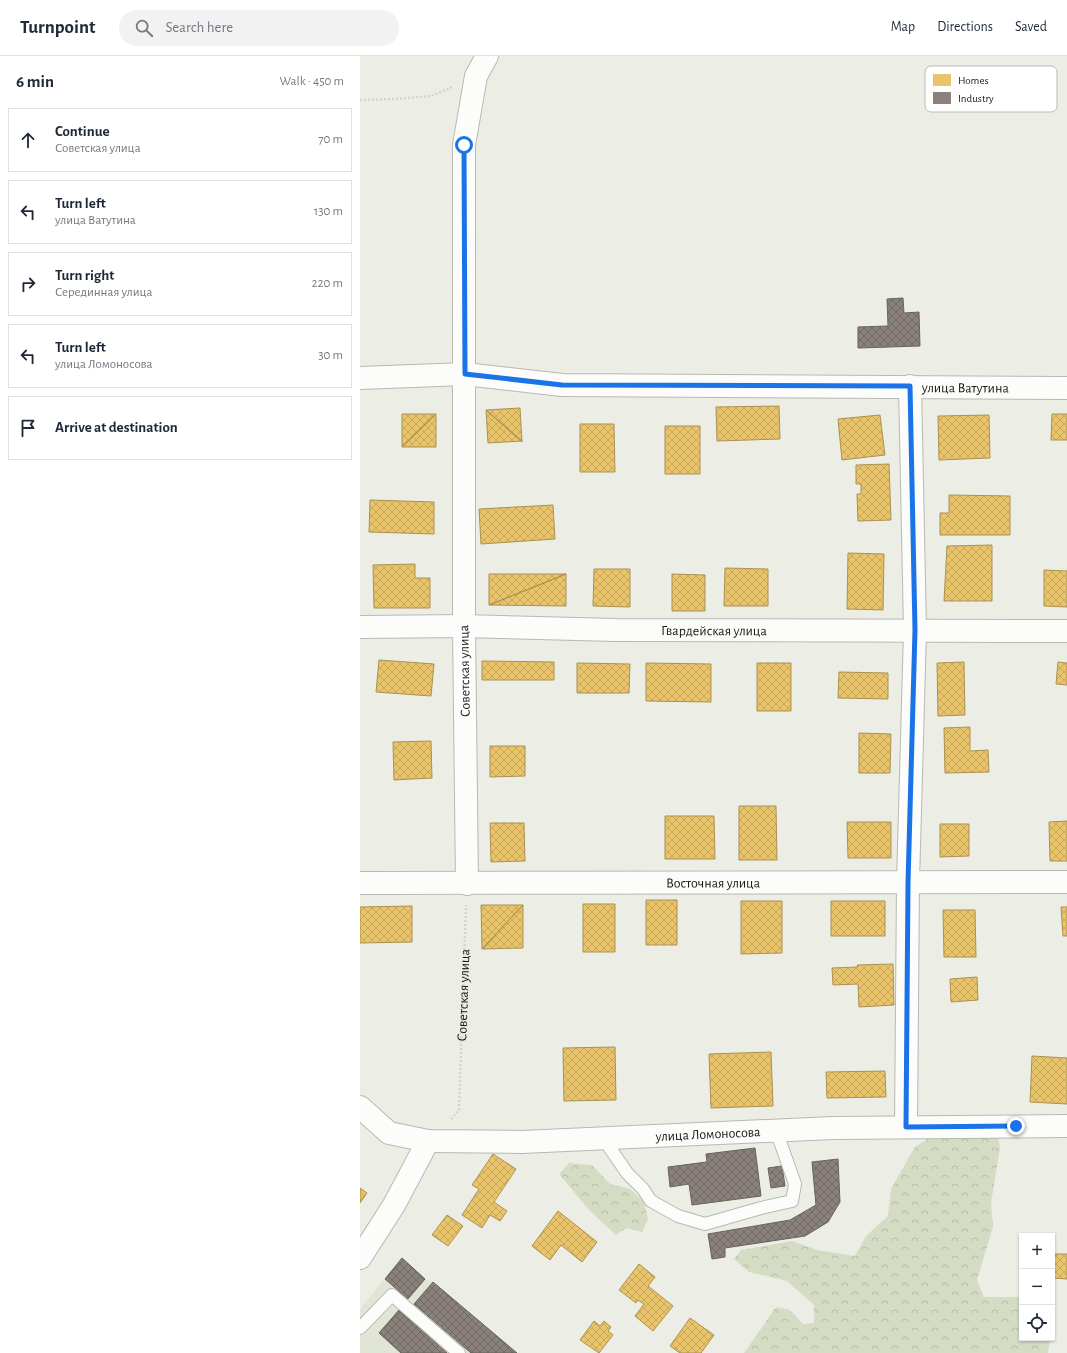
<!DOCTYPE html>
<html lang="en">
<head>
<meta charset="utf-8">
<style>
  body { margin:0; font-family:"Alegreya Sans",sans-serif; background:#f2f2f3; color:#1f2937 }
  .controls { position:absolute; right:12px; bottom:12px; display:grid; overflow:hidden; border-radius:0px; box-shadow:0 1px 3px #0004 }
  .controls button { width:36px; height:36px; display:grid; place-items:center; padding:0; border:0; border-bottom:1px solid #e0e1e3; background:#fff; color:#1f2937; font:20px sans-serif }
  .stop { position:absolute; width:12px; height:12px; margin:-9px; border:3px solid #1a73e8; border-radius:50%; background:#fff }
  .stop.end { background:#1a73e8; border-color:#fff; box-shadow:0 1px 4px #0008 }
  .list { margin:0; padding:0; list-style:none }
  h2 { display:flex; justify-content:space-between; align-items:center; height:52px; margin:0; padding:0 16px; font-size:17px }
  h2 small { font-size:13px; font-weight:400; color:#747a83 }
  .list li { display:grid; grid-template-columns:26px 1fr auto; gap:12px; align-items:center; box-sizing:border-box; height:64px; margin:0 8px 8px; padding:0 8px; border:1px solid #e0e1e3; border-radius:0px }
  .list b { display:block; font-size:15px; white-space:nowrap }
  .list p { margin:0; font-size:13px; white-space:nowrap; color:#747a83 }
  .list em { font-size:13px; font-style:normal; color:#747a83 }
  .icon { flex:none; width:22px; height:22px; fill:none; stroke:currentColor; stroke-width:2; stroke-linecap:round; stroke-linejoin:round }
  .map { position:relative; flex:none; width:707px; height:1297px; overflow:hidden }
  header { display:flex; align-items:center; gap:24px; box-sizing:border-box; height:56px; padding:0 20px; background:#fff; border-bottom:1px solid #e0e1e3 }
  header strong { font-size:19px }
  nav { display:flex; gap:22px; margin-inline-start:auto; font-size:14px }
  .search { width:280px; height:36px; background:#f2f2f3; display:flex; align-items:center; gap:10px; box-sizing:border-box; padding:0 14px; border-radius:22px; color:#747a83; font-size:15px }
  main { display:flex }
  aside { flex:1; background:#fff }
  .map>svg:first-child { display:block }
  .built { fill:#e0e5d5 }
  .forest { fill:url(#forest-crowns) }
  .homes { fill:url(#homes-cross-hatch); stroke:#aa9150 }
  .industry { fill:url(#industry-cross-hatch); stroke:#68625d }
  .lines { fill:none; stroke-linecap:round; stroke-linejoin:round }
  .lane-casing { stroke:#b7b9b2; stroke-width:14 }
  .street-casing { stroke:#b7b9b2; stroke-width:24 }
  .secondary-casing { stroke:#b7b9b2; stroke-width:24 }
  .path { stroke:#d3d4d2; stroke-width:2.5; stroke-dasharray:2 2; stroke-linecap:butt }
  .lane { stroke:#fcfcfb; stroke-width:12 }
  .street { stroke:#fcfcfb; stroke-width:22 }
  .secondary { stroke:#fcfcfb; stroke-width:22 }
  .route { stroke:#1a73e8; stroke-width:5 }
  .labels { text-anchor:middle; stroke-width:4; stroke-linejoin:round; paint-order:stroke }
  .street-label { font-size:14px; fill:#171914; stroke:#fff }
  .key { fill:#fff; stroke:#b9bab8; stroke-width:1 }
  .key-label { font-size:11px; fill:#171914 }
</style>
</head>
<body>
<header>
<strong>Turnpoint</strong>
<div class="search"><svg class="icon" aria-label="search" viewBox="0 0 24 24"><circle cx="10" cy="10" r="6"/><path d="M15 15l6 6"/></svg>Search here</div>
<nav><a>Map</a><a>Directions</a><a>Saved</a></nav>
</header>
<main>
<aside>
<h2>6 min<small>Walk · 450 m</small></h2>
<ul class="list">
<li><svg class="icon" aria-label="ahead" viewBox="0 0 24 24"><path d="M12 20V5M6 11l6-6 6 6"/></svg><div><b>Continue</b><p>Советская улица</p></div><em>70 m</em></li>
<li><svg class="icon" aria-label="left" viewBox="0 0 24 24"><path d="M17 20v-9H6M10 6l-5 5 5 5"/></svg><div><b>Turn left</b><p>улица Ватутина</p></div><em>130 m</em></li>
<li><svg class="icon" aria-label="right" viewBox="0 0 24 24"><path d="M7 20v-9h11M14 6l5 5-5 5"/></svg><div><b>Turn right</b><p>Серединная улица</p></div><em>220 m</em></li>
<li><svg class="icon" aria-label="left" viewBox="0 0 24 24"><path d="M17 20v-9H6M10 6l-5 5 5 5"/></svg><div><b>Turn left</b><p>улица Ломоносова</p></div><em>30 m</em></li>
<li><svg class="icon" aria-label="arrive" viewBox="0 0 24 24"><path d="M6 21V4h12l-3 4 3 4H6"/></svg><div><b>Arrive at destination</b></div></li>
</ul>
</aside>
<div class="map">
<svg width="707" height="1297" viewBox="0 0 707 1297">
  <defs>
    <pattern id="forest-crowns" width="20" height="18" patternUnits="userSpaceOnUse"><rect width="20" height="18" fill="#d4dcc4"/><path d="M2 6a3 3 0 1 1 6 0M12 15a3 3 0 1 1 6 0" fill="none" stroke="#b5bca8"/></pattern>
    <pattern id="homes-cross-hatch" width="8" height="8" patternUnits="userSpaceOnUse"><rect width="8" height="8" fill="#e9c46a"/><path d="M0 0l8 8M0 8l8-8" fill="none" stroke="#c7a85b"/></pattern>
    <pattern id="industry-cross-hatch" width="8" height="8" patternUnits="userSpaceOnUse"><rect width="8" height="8" fill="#8a817c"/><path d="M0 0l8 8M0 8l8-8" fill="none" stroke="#706964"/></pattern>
  </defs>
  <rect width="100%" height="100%" fill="#eceee6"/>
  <path class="built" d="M42,1202l23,21 8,3 84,71h-157v-44z"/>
  <path class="forest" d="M599,1075l39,6 2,11 -9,55 2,24 -16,53 7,17h38v41h28l-2,15h-304l32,-46 14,3 13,14 11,-1v-18l-27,-24 -38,-9 -15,-13 7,-9 51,-9 25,9 38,6 11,-20 22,-20 3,-27 24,-42 12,-8z
    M209,1107l23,2 18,19 20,5 14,13 4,17 -6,13 -16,-4 -10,7 -26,-24 -31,-37z"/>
  <path class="homes" d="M419,350l1,33 -63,2 -1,-34z
    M160,352l2,34 -36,-32z
    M126,354l36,31 -34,2z
    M42,358h34l-34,33z
    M76,358v33h-34z
    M692,358h15v26h-16z
    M520,359l5,40 -43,5 -4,-41z
    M629,359l1,43 -51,2 -1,-44z
    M220,368h34l1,48h-35z
    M305,370h35v48h-35z
    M529,408l2,56 -33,1 -1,-27h4v-10h-5v-19z
    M589,439l61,1v39h-70v-22h9z
    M10,444l64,2v32l-65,-2z
    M193,449l2,34 -74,5 -2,-35z
    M632,489v56h-48l3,-55z
    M488,497l36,1 -1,56 -36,-1z
    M55,508v14h15v30h-56l-1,-43z
    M365,512l43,1v37h-44z
    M234,513h36v38l-37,-1z
    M684,514l23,1v36l-23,-1z
    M129,518h77l-77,31z
    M206,518v32l-77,-1z
    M312,518l33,1v36h-33z
    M19,604l55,4 -3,32 -55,-4z
    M122,605l72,1v18h-72z
    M604,606l1,53 -27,1 -1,-53z
    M698,606l9,1v22l-11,-1z
    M217,607l53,1 -1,29h-52z
    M286,607l65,1v38l-65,-1z
    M397,607h34v48h-34z
    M479,616l49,1v26l-50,-1z
    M610,671v24l18,-1 1,22 -44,1 -1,-45z
    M499,677l32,1 -1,39h-31z
    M71,685l1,37 -38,2 -1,-38z
    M130,690h35v30l-35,1z
    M379,750h37l1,54h-38z
    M305,760h49l1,43h-50z
    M707,765v40h-17l-1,-39z
    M487,766h44v36h-43z
    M130,767h34l1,38 -34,1z
    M580,768h29v32l-29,1z
    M286,844h31v45h-31z
    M381,845h41v52l-41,1z
    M471,845h54v35h-54z
    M223,848h32v48h-32z
    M121,849h42l-41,44z
    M163,849v43l-41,1z
    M52,850v36l-52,1v-36z
    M701,851h6v29h-4z
    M583,854h32l1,47h-32z
    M533,908l1,41 -35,2 -1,-23 -25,1 -1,-17 26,-1 -1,-2z
    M617,921l1,23 -27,2 -1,-23z
    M255,991l1,53 -52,1 -1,-53z
    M411,996l2,54 -62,2 -2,-54z
    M672,1000l35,2v46l-37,-2z
    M525,1015l1,26 -59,1 -1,-26z
    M133,1098l23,15 -22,33 13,9 -7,10 -10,-6 -8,13 -20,-13 17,-26 -7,-4z
    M0,1132l7,5 -7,10z
    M198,1155l39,31 -15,20 -21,-17 -11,15 -18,-14z
    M87,1159l16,11 -15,20 -16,-11z
    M692,1198h15v25l-15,-1z
    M279,1208l16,13 -7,9 25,20 -20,25 -18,-15 9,-12 -6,-4 -2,3 -17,-13z
    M330,1262l24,17 -13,18h-21l-10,-7z
    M234,1265l6,5 4,-5 7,6 -3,4 5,4 -14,18 -19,-13z"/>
  <path class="industry" d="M543,242l1,15 15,-1 1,34 -62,2v-21l30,-1 -1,-27z
    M395,1092l6,48 -69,9 -3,-21 -19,3 -2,-20 39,-5 -1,-8z
    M478,1103l2,43 -12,20 -23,14 -80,12v9l-13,2 -4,-25 82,-14 26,-15 -4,-43z
    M422,1110l3,20 -14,2 -3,-20z
    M42,1202l23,21 -17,20 -23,-20z
    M73,1226l84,71h-46l-57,-49z
    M39,1254l48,43h-46l-22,-20z"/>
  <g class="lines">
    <g class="lane-casing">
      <path id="lane" d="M243,1082l24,35 16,16 8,12 27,15 27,8 56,-16 31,-7 3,-17 -19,-54
        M0,1272l32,-33 67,58"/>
    </g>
    <g class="street-casing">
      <g id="street">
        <path id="s2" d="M0,322l105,-4 97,11 505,3"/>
        <path id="s3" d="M0,827l707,-1"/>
        <path d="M107,828l-3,-258v-481l12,-69 11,-20"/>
        <path id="s4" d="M0,1051l29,26 39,8 94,1 311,-14 234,-2"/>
        <path d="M546,1071l2,-244 7,-253 -5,-244"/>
        <path d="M0,1202l34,-53 34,-64"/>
      </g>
    </g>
    <g class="secondary-casing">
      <g id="secondary">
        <path id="s5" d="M0,571l104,-1 152,4 451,1"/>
      </g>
    </g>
    <g class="path">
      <path d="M0,44l35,-1 36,-3 21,-9"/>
      <path id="s1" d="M91,1063l8,-9 7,-205"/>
    </g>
    <use href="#lane" class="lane"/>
    <use href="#street" class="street"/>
    <use href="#secondary" class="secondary"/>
  </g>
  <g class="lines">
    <path class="route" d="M104,89l1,229 97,11 348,1 5,244 -7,253 -2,244 110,-1"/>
  </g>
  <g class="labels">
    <g class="street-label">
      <text dy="5" stroke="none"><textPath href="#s2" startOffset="606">улица Ватутина</textPath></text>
      <text dy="5" stroke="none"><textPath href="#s5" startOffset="354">Гвардейская улица</textPath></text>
      <text transform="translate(104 615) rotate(-91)" y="5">Советская улица</text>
      <text dy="5" stroke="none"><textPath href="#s3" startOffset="353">Восточная улица</textPath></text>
      <text dy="5" stroke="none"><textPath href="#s1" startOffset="127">Советская улица</textPath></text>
      <text dy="5" stroke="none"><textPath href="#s4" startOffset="359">улица Ломоносова</textPath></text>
    </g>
  </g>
  <rect x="565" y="10" width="132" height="46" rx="6" class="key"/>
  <rect x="573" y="18" width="18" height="12" fill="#e9c46a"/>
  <rect x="573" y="36" width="18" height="12" fill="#8a817c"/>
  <g class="key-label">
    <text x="598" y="28">Homes</text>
    <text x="598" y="46">Industry</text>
  </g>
</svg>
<div class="controls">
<button>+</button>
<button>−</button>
<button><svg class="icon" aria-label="locate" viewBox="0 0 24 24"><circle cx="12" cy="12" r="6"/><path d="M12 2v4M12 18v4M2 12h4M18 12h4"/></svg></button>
</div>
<div class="stop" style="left:104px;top:89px"></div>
<div class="stop end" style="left:656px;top:1070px"></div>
</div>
</main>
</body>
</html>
